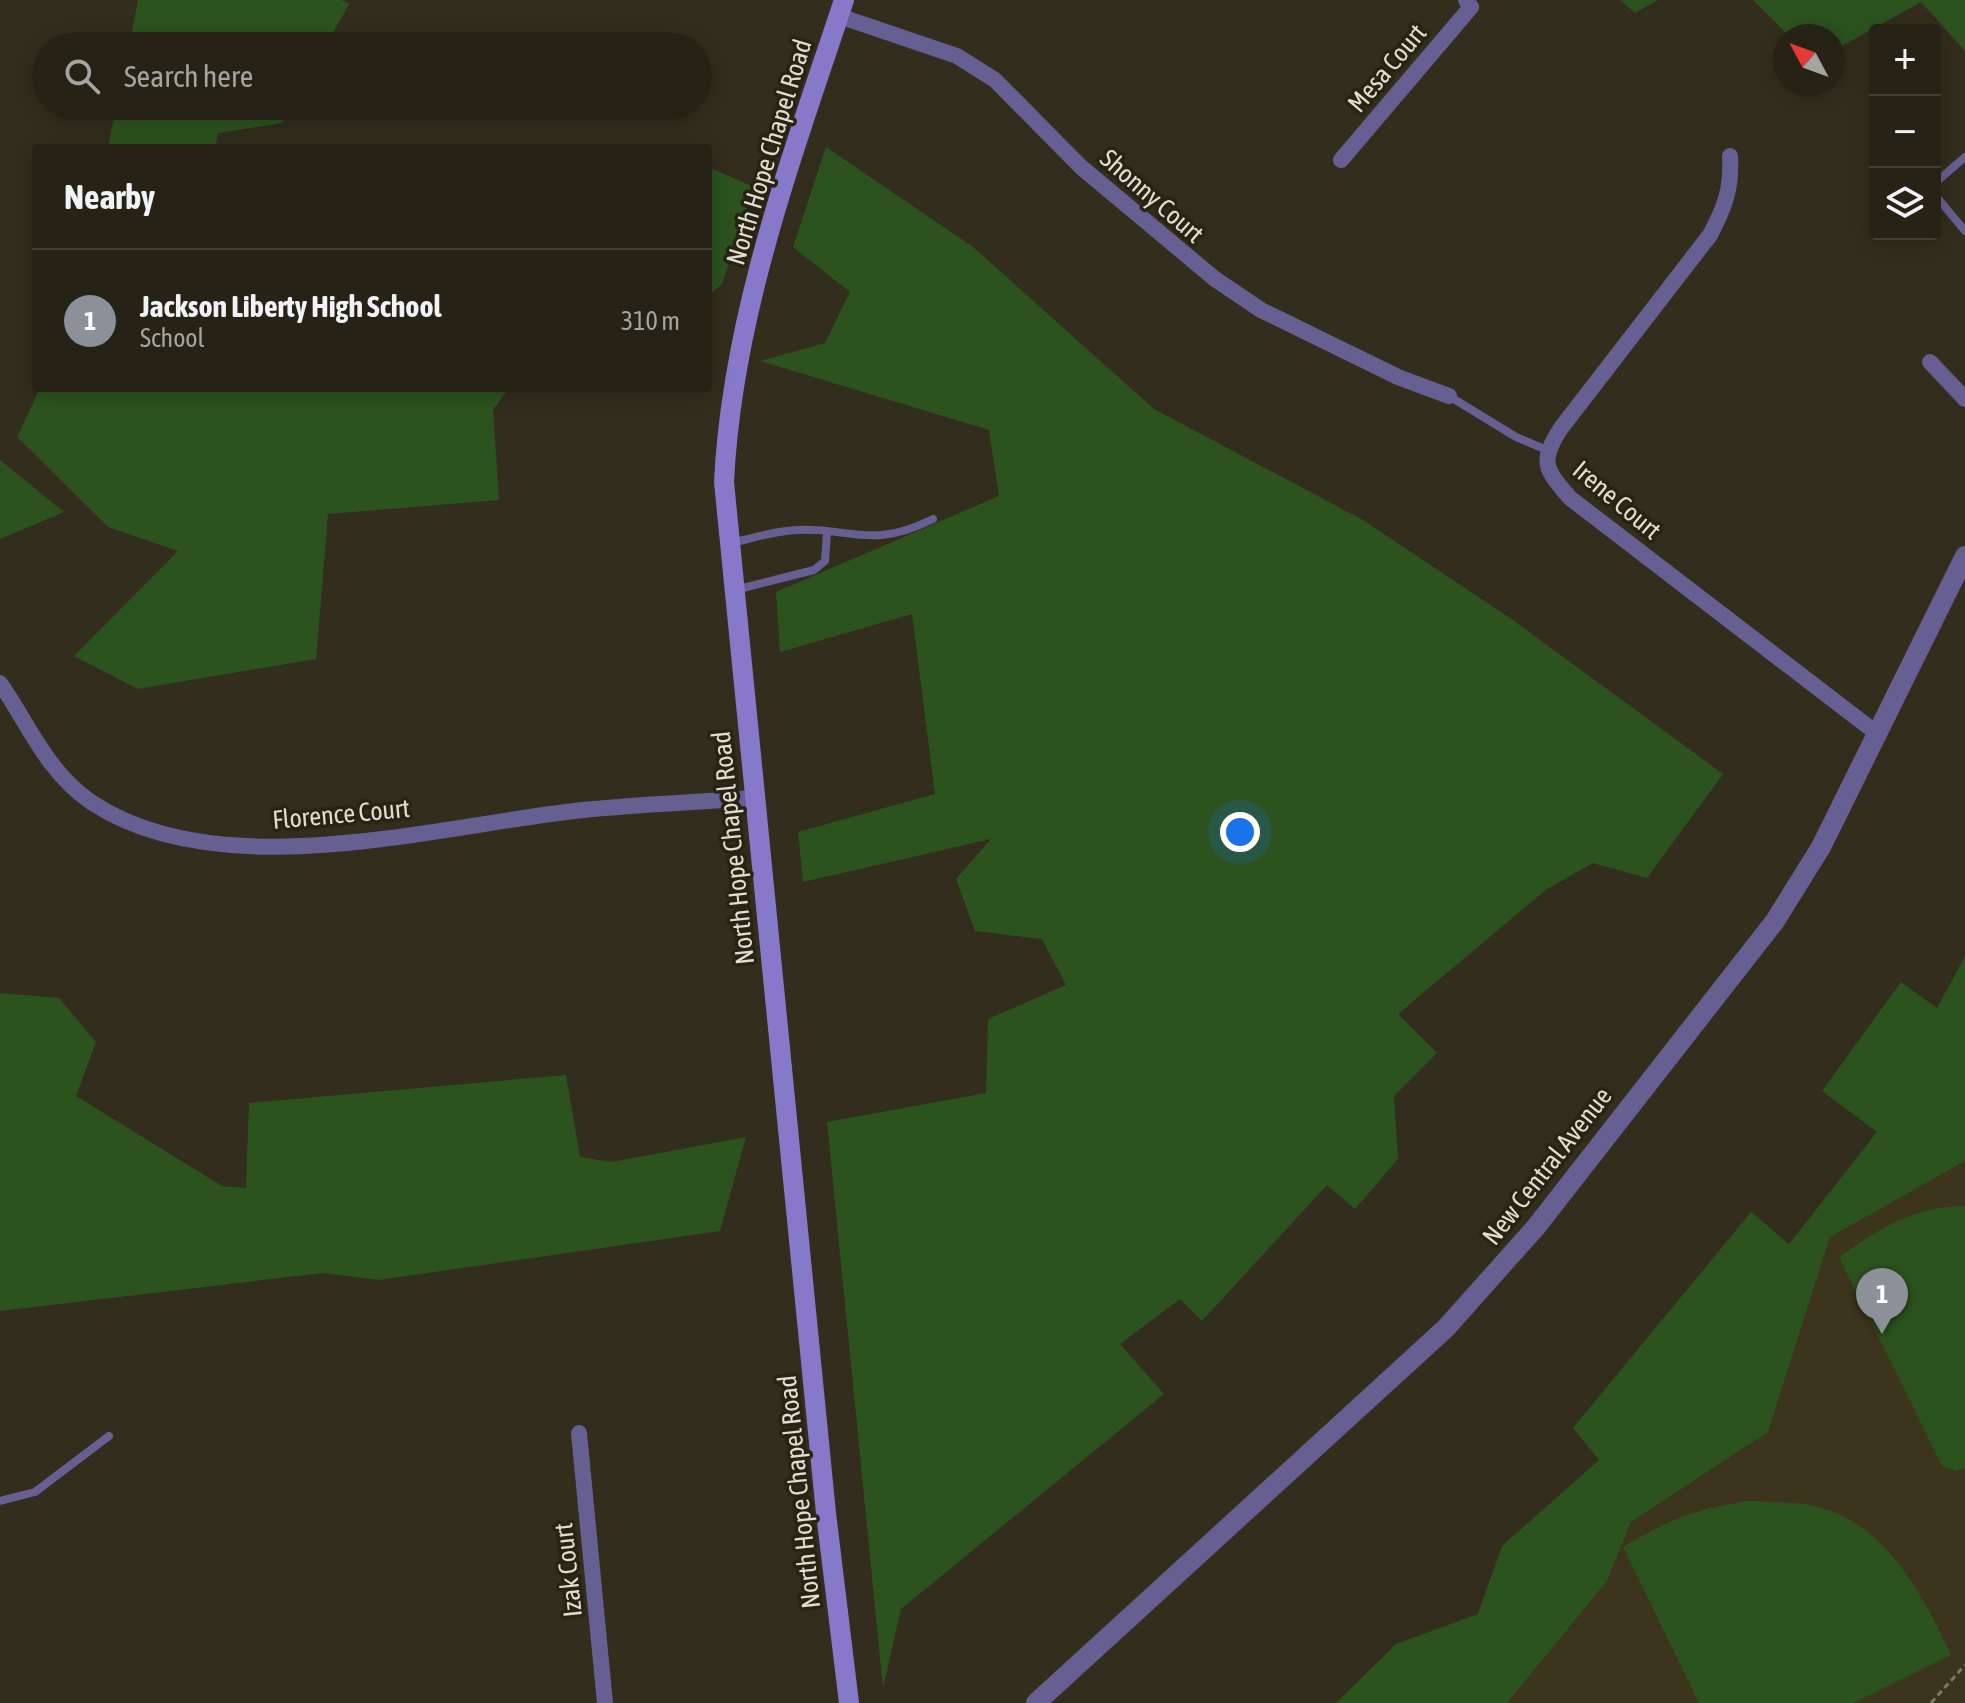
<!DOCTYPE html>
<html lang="en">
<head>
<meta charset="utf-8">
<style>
  body { margin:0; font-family:"Asap Condensed",sans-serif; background:#322f23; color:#f1f3f6 }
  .controls { position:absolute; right:24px; top:24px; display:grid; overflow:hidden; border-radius:8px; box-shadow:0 4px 20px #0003 }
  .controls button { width:72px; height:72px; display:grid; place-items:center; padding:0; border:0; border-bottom:2px solid #423f35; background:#262216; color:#f1f3f6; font:40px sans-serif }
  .compass { position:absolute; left:1773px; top:24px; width:72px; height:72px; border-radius:50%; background:#262216; box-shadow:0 4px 20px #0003; rotate:311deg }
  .you { position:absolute; left:1240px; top:832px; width:28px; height:28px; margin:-20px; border:6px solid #fff; border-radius:50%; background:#1a73e8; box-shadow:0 0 0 12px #1a73e833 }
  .badge { display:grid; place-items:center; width:52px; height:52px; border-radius:50%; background:#8c9099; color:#fff; font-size:26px; font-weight:700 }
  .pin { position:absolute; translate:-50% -66px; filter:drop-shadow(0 2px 4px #0008) }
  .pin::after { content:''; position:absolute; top:42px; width:28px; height:24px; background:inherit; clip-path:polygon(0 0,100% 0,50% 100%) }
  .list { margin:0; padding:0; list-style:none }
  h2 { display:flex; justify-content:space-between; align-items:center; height:104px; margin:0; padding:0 32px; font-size:34px }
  h2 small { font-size:26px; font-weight:400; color:#a4a4a1 }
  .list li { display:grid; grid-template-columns:52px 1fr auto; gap:24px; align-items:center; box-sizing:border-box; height:144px; padding:0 32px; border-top:2px solid #423f35 }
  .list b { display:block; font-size:30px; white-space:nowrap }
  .list p { margin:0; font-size:26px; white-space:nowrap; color:#a4a4a1 }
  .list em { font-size:26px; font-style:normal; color:#a4a4a1 }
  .icon { flex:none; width:44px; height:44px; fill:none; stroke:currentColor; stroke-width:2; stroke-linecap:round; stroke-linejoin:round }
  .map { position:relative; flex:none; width:1965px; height:1703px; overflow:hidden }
  .search { position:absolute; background:#262216; box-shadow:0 4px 20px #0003; left:32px; top:32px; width:680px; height:88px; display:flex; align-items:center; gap:20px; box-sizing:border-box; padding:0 28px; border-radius:44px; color:#a4a4a1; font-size:30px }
  .panel { position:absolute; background:#262216; box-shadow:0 4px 20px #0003; left:32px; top:144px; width:680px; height:248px; border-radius:8px }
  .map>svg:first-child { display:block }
  .built { fill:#3c341d }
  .green { fill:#2c531e }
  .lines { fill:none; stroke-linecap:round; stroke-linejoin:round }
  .path { stroke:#7e786b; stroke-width:3; stroke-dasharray:6 4; stroke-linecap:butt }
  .service { stroke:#675e91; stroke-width:8 }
  .minor { stroke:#675e91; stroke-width:16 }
  .tertiary { stroke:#675e91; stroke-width:20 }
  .secondary { stroke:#8878c9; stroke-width:20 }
  .labels { text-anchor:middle; stroke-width:7; stroke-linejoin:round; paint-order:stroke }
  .street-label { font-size:26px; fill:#e1ddd3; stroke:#292313 }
</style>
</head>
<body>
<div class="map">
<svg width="1965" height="1703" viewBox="0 0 1965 1703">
  <rect width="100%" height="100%" fill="#332d1d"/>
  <path class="built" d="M1965,1161v542h-458l100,-122 24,-59 137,-90 62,-196z"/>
  <path class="green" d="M138,0h204l7,4 -23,42h-197z
    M1620,0h38l-23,13z
    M1753,0h212v51l-44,-49 -88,49v-15h-44z
    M116,106h176l-10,17 -64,10 -3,15h-107z
    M826,147l147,100 181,162 209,111 147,98 213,156 -76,104 -54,-15 -46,26 -149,125 39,39 -43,43 4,63 -43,50 -28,-24 -125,136 -22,-22 -60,45 44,50 -263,215 -18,79 -56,-566 159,-29 2,-74 78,-34 -24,-46 -67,-8 -19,-52 35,-40 -188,43 -5,-50 137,-38 -23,-180 -132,38 -4,-60 223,-96 -10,-66 -229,-69 65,-18 25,-51 -57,-45z
    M708,167l46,20 -32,97 -14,12z
    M40,388h469l-16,22 6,90 -171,14 -12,145 -178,30 -64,-33 104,-105 -70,-24 -91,-90z
    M0,460l64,52 -64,27z
    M1965,956v205l-135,76 -62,195 -137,90 -24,59 -100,122h-171l60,-59 82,-30 24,-68 97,-86 -26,-32 178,-216 38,32 88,-112 -55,-41 79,-109 36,26z
    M0,993l59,5 37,44 -20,54 146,90 24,2 3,-85 317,-28 14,82 32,5 134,-25 -26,94 -341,49 -56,-7 -323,38z
    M1965,1206v262l-8,3 -15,-5 -103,-209c42,-29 73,-50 126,-51z
    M1749,1501c19,1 38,1 56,3 78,13 116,87 146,151l-98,48h-154l-76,-156c47,-28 71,-38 126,-46z"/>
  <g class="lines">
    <path class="path" d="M1931,1703l34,-38"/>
    <path class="service" d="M1935,183l30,-26
      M1935,195l30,36
      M1449,396l67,41 31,13
      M731,543c18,-4 37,-10 55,-12 62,-7 81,21 147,-12
      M735,590l79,-20 11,-9 2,-28
      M0,1501l35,-9 74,-56"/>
    <path class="minor" d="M839,16l118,40 38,24 86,87 134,112 46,31 137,67 51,19
      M1730,156c2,32 -5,51 -20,79l-149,193c-22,34 -16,41 9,70l309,237
      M1341,160l130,-153 -5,-7
      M1930,362l35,37
      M0,683c29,42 47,89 91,119 125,84 335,27 475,10 61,-8 125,-9 187,-14
      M579,1433l26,270"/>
    <path class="tertiary" d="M1036,1703l410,-375 90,-101 239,-306 46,-74 144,-291"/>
    <path class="secondary" d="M844,0c-52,157 -112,316 -120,482l102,1031 23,190"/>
  </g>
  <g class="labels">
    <g class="street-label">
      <text transform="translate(1387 68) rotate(-50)" y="9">Mesa Court</text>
      <text transform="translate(769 152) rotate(-73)" y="9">North Hope Chapel Road</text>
      <text transform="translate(1152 196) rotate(41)" y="9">Shonny Court</text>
      <text transform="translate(1617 500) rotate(40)" y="9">Irene Court</text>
      <text transform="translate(341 814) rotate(-5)" y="9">Florence Court</text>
      <text transform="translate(733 848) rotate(-96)" y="9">North Hope Chapel Road</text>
      <text transform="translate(1547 1166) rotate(-52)" y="9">New Central Avenue</text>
      <text transform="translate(799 1492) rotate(-96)" y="9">North Hope Chapel Road</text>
      <text transform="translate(568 1570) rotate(-96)" y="9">Izak Court</text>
    </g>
  </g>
</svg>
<div class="controls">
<button>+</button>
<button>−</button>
<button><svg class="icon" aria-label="layers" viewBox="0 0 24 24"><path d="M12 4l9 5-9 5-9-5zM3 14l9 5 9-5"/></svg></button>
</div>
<svg class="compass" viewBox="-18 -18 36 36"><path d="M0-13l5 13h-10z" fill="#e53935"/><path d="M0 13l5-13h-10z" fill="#a4a4a1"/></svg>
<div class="you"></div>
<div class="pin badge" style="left:1882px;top:1334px">1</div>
<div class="search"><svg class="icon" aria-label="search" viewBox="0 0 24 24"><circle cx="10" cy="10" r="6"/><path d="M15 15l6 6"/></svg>Search here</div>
<section class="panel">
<h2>Nearby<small></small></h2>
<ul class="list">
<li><span class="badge">1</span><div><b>Jackson Liberty High School</b><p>School</p></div><em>310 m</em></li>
</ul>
</section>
</div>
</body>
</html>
